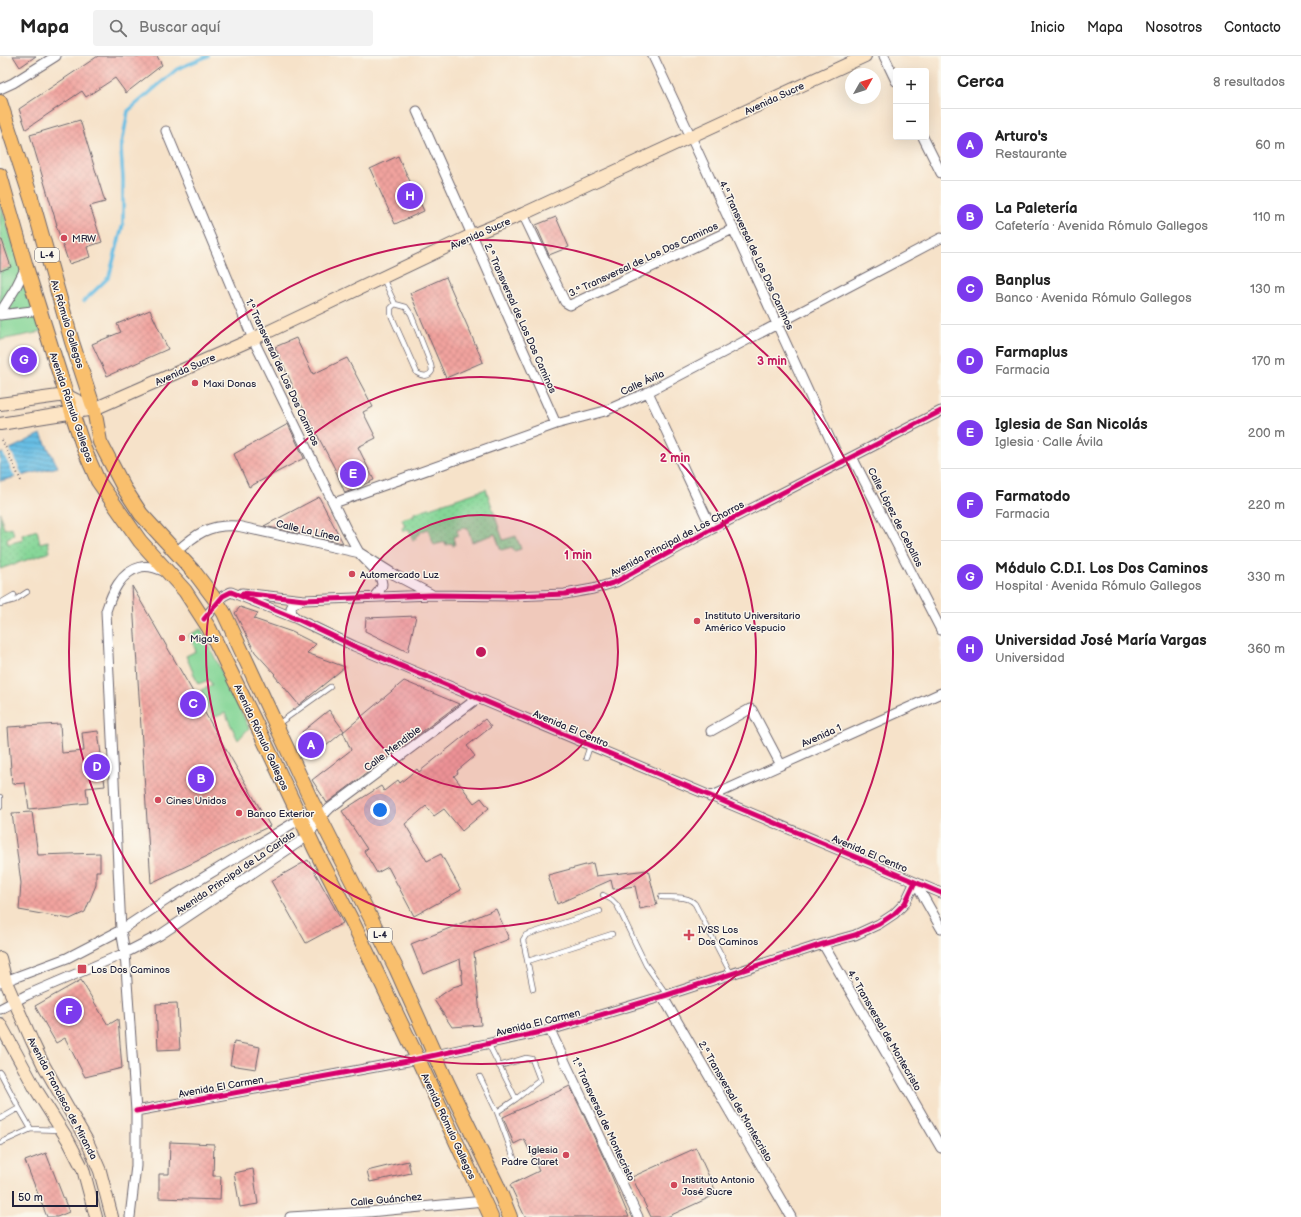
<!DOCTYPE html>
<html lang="es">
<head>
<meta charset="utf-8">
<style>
  body { margin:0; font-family:"Balsamiq Sans",sans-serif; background:#f2f2f2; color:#222 }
  .controls { position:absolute; right:12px; top:12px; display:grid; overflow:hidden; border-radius:4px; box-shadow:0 4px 16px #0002 }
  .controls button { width:36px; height:36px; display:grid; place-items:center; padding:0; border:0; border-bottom:1px solid #e0e0e0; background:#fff; color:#222; font:20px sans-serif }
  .compass { position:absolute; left:845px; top:12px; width:36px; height:36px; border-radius:50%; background:#fff; box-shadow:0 4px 16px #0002; rotate:51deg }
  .scale { position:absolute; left:12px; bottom:10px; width:86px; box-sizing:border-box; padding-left:4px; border:2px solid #22223b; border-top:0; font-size:11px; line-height:14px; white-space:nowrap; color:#22223b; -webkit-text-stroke:3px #fbf7ec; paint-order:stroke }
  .you { position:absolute; left:380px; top:754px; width:14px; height:14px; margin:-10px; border:3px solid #fff; border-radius:50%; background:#1a73e8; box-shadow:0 0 0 6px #1a73e833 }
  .badge { display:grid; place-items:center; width:26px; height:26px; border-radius:50%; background:#7c3aed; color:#fff; font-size:13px; font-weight:700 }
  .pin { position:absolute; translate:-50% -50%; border:2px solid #fff; box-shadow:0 1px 4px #0006 }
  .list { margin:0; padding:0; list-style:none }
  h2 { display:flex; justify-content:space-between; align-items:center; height:52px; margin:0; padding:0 16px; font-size:17px }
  h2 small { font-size:13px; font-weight:400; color:#767676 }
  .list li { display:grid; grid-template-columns:26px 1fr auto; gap:12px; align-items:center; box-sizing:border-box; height:72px; padding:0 16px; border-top:1px solid #e0e0e0 }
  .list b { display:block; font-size:15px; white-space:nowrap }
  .list p { margin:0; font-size:13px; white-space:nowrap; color:#767676 }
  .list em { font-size:13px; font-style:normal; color:#767676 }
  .icon { flex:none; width:22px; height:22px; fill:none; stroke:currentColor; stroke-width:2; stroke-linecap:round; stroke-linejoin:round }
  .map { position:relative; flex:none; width:941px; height:1161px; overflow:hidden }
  header { display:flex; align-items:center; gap:24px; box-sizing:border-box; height:56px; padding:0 20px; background:#fff; border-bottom:1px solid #e0e0e0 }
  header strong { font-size:19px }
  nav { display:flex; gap:22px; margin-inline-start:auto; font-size:14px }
  .search { width:280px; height:36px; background:#f2f2f2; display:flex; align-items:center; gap:10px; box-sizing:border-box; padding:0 14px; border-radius:4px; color:#767676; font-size:15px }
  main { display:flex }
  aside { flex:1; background:#fff }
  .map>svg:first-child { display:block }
  .park { fill:url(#park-dots); stroke:#547c69 }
  .pitch { fill:#85d697; stroke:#547c69 }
  .water { fill:url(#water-rules); stroke:#447090 }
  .pier { fill:#f6e2c9 }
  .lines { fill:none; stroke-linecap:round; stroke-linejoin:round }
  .stream { stroke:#67bee4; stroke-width:3.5 }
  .building { fill:url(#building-cross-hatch) }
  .service-casing { stroke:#6c656d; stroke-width:6 }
  .minor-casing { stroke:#6c656d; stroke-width:11 }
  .secondary-casing { stroke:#6c656d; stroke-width:14 }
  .primary-casing { stroke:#6c656d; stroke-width:16 }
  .path { stroke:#6c656d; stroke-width:2; stroke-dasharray:1 3; stroke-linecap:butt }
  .service { stroke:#fff; stroke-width:4.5 }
  .minor { stroke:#fff; stroke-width:9 }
  .secondary { stroke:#fde5c5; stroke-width:12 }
  .primary { stroke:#f9bf6d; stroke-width:14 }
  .cycleway-casing { stroke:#fbf7ec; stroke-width:8 }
  .cycleway { stroke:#d6006c; stroke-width:5 }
  .ring { fill:none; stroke:#c2185b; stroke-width:2 }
  .poi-dot { fill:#d1495b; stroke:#fbf7ec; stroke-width:1.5 }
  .labels { text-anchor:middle; stroke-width:3; stroke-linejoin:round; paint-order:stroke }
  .shield { fill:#fbf7ec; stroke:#636270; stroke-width:1 }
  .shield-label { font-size:9px; font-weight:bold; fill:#22223b }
  .street-label { font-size:10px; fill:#22223b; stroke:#fbf7ec }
  .poi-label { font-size:10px; fill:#22223b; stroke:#fbf7ec; text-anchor:start }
  .centre { fill:#c2185b; stroke:#fbf7ec; stroke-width:2 }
  .ring-label { font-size:12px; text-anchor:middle; font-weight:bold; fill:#c2185b; stroke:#fbf7ec; stroke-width:3; stroke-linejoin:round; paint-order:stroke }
</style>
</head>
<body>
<header>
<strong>Mapa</strong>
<div class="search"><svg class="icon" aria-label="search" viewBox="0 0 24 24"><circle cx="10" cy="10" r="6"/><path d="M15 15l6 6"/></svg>Buscar aquí</div>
<nav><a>Inicio</a><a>Mapa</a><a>Nosotros</a><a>Contacto</a></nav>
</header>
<main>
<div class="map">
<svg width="941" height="1161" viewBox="0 0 941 1161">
  <defs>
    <pattern id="park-dots" width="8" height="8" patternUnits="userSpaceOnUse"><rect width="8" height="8" fill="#85d697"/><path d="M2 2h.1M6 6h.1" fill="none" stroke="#73b783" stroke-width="1.8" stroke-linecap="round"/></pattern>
    <pattern id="water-rules" width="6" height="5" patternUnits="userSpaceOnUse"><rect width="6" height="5" fill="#67bee4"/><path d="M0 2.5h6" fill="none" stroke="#549aba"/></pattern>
    <pattern id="building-cross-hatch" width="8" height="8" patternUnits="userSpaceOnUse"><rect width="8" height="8" fill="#f1a39e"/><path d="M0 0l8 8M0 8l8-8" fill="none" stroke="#ce8c89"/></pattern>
  </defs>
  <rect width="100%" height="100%" fill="#fbf7ec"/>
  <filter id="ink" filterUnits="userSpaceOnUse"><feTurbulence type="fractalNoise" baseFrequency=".025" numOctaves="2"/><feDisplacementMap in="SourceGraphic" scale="8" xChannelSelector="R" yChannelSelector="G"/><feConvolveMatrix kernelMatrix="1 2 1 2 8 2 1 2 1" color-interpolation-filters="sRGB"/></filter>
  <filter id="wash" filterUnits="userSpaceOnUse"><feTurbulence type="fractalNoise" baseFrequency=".012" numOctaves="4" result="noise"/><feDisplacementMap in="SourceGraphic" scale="16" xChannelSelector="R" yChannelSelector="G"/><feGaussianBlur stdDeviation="0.9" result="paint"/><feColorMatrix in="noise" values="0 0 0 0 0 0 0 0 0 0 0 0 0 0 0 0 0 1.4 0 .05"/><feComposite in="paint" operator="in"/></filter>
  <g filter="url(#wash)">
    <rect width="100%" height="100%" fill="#f6e2c9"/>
    <path class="park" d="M486,433l17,51 13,-4 5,13 -7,2 -2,-4 -11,3 -6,-16 -23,8 -5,-15 -10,3 1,5 -5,2 2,8 -2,1 -1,-3 -6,2 -1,-3 -11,3 -6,-16 -8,3v2l-5,2 1,3 -3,1 -4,-11 -6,2 -1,-3 3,-2 -3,-7 12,-4v-2z
      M0,456l4,17 8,-2 2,8 -7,3 1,6 15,-4 -1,-5 15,-5 3,13 8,-2 2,11 -50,17z"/>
    <path class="pitch" d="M0,146l41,130 -41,8z
      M201,573l48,99 -11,12 -13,-27 -12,5 -12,-28 11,-5 -3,-5 -11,4 -12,-28 10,-5 -7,-16z"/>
    <path class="water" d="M41,378l17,33 -58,14v-27z"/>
    <path class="pier" d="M9,391l14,30 -7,2 -14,-28z"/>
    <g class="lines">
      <path class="stream" d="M84,245l25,-24 14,-53v-45l-2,-30 7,-38 49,-42 31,-13"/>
    </g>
    <g id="blocks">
      <path class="building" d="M13,0h23l-16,11z
        M98,0h59l5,9 -36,28 -11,-15 -29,19 -4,-6 -56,38 -7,-20z
        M80,64l25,82 -15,4 12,36 -15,5 3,10 -21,7 -13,-39h1l-27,-90z
        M398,100l26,55 -29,13 -25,-55z
        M556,161l13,30 -20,8 -13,-30z
        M0,184h2l9,27 -11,4z
        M446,221l37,85 -37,16 -36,-85z
        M150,254l18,39 -61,27 -15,-32 29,-12 -4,-8z
        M296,282l17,36 34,-16 26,49 -10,5 13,26 -18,9 16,33 -29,13 -11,-26 -43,-82 1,-1 -17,-37z
        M288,368l16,34 -55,29 -15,-33z
        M319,441l24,46 -79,-17z
        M132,530l138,240 -119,57 -17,-265z
        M240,551l18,6 -4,6 38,13 24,12 -9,9 38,14 -46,38 -25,-30 1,-1 -20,-22 -20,-39z
        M416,560l-8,36 -43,-21 1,-13z
        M404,625l55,23 -132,99 -15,-23 39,-30 -8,-18z
        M329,654l15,21 -30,25 -12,-24z
        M485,663l6,8 -24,19 8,10 -18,15 1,2 -4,3 20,27 7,-5 8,10 -27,23 -18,-22 -10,7 -8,-10 -21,18 22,37 14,-7 20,36 -47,26 -26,-49 -11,6 -13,-22 3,-2 -25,-38 39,-25 3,5 14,-11 2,3 17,-14 2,3z
        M60,668l2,29 22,-2 -2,-18 16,-2 7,55 -19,2 2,15 -59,6 -4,-26 -13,1 -4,-57z
        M32,756l6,43 62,-2v18h-4v14l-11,27 -15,7 -51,-9 2,-27 -9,-70z
        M308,804l35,63 -37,20 -35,-62z
        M593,807l3,13 52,-6 9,35 -17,4 -5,-23 -22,3 -2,-9 -54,24 -9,-29z
        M496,853l13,30 -35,14 7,72 -29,2 -18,-27 19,-13 10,-3 -3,-25 -37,15 -12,-30z
        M81,924l27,45 10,-6 4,49 -37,9 -20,-39 -9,5 -21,-37z
        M177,947l3,46 -22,1 -2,-46z
        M234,986l26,5 -4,22 -26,-4z
        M570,1030l37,79 22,52h-104l-15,-32 29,-14 -15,-32 -10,5 -11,-27z
        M170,1086l44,2 -1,32h8l-1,24 -61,-2v-24h10z
        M696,1092l21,46 -50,23h-16l-19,-40z
        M46,1097l23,59 -12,5h-10l-22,-56z
        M408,1105l3,12 -41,9 -3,-11z
        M253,1113l5,35 -18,3 -6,-34z"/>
    </g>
  </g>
  <g filter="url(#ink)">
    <use href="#blocks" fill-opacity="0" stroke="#6c656d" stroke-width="1"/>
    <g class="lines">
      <g class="service-casing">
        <path id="service" d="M383,222l12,26 -4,4v7l26,58c6,4 12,4 15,-2l-1,-6 -20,-51 -5,-7 -11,-3
          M2,546l12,-7
          M0,548l15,-4 12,-8
          M278,668l52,-37
          M586,702l4,-12
          M0,741v10
          M603,839l9,5 5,5 29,60 21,30
          M661,841c11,1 27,-2 34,7l36,70
          M528,905l84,-27
          M533,933l-10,-49 3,-5 74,-24
          M499,1010l27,-8 6,1 8,21 -24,19
          M0,1016l19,36 -19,11
          M480,1021l17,35 19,-13 -28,-56
          M19,1052l12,21
          M497,1056l18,49
          M0,1087l31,-14 28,1"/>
      </g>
      <g class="minor-casing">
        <path id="minor" d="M653,0l38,81 150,326
          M884,0l12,25
          M0,33l13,-6 43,-27
          M417,55l139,313
          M166,75l87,208 93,190c5,8 9,17 14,25 7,9 21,18 22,30 0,5 -5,9 -8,13
          M923,81l18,36
          M523,158l42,88 5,3 163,-76
          M0,257l15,-24 11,-22
          M0,259l40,-5
          M648,336l64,137
          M852,401l89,173
          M334,447l222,-79 49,-13 43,-19 293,-154
          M176,496c20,-18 33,-28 61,-26l123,27 35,22 36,19
          M242,537l62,7 128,-5 80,1 53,-2 28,-5 23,-7 96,-53 229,-118
          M204,563l19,-23 8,-4 66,27 57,27 587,247
          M297,563l-5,-5 -1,-6 3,-5 9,-3
          M711,675l39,-22 2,1 29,55
          M710,741l231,-104
          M915,826l26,46
          M823,888l118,204
          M0,927l67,-25 54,-28 47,-31 132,-80 20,-1
          M663,941l128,220
          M0,953l27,-14 98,-42 35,-18 148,-99 12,-18 10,-10 148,-110
          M550,974l88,187
          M136,1055l272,-50 142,-31 117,-35 156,-51 32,-9 24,-11 15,-10 11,-11 10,-21
          M130,1161l6,-51v-55l-11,-158 -4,-23 -15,-319c6,-18 14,-39 35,-44 7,-2 18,2 25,5
          M290,1161l79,-5 115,-11"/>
      </g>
      <g class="secondary-casing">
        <path id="secondary" d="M0,348l66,-9 28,14
          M0,368l94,-15 159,-70 219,-104 51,-21 342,-158
          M0,902l6,24 26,59 11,23 44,77 13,30 12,46
          M0,968l35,64 33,52 15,29 13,48"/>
      </g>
      <g class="primary-casing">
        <path id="primary" d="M0,46l33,102 39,138 22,67 6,33 24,46 17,26 54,59 22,29 7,11 86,185 86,170 50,112 51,105 13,32
          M0,119l26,92 46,146 12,36 14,32 42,60 45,50 24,37 51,104 55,117 38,74 65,136 73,158"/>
      </g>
      <path class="path" d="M2,384l20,43"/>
      <use href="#service" class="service"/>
      <use href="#minor" class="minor"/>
      <use href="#secondary" class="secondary"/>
      <use href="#primary" class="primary"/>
      <g class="cycleway-casing">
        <path id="cycleway" d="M243,537l61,7 128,-5 80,1 53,-2 28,-5 23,-7 96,-53 229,-118
          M204,563l19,-23 8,-4 66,27 57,27 587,247
          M136,1055l272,-50 142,-31 117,-35 156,-51 32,-9 24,-11 15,-10 11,-11 10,-21"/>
      </g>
      <use href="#cycleway" class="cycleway"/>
    </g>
  </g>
  <circle cx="481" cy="596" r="137" fill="#c2185b" fill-opacity=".12"/>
  <g class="ring">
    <circle cx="481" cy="596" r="137"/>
    <circle cx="481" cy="596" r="275"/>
    <circle cx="481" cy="596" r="412"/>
  </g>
  <g class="poi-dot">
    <circle cx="64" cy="182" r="4"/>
    <circle cx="195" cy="327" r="4"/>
    <circle cx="352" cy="518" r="4"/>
    <circle cx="697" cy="565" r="4"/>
    <circle cx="182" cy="582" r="4"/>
    <circle cx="158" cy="744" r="4"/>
    <circle cx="239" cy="757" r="4"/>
    <path d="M687 873h4v4h4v4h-4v4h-4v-4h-4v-4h4z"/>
    <rect x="77" y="908" width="10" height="10" rx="2"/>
    <circle cx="566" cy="1099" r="4"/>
    <circle cx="674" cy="1129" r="4"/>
  </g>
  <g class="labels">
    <g class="shield">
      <rect x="35" y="192" width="24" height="14" rx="3"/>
      <rect x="368" y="872" width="24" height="14" rx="3"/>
    </g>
    <g class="shield-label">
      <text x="47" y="202">L-4</text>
      <text x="380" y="882">L-4</text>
    </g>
    <g class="street-label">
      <text transform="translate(774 42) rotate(-25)" y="4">Avenida Sucre</text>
      <text transform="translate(480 177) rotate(-24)" y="4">Avenida Sucre</text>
      <text transform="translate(757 199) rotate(65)" y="4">4.ª Transversal de Los Dos Caminos</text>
      <text transform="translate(643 203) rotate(-25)" y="4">3.ª Transversal de Los Dos Caminos</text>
      <text transform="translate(521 262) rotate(66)" y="4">2.ª Transversal de Los Dos Caminos</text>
      <text transform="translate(68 268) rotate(73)" y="4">Av. Rómulo Gallegos</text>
      <text transform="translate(185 313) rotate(-24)" y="4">Avenida Sucre</text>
      <text transform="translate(283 316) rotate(65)" y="4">1.ª Transversal de Los Dos Caminos</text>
      <text transform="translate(642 326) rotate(-25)" y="4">Calle Ávila</text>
      <text transform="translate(72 351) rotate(71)" y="4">Avenida Rómulo Gallegos</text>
      <text transform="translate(896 461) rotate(63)" y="4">Calle López de Ceballos</text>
      <text transform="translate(308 474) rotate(13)" y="4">Calle La Línea</text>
      <text transform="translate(677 482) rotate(-28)" y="4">Avenida Principal de Los Chorros</text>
      <text transform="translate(571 672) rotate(23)" y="4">Avenida El Centro</text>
      <text transform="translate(821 679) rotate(-24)" y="4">Avenida 1</text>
      <text transform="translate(262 681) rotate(65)" y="4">Avenida Rómulo Gallegos</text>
      <text transform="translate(392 692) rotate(-37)" y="4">Calle Mendible</text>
      <text transform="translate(870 797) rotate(23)" y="4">Avenida El Centro</text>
      <text transform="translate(235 816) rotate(-34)" y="4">Avenida Principal de La Carlota</text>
      <text transform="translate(538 966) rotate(-14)" y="4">Avenida El Carmen</text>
      <text transform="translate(885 974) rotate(60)" y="4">4.ª Transversal de Montecristo</text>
      <text transform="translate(221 1030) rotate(-10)" y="4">Avenida El Carmen</text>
      <text transform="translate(63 1042) rotate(62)" y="4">Avenida Francisco de Miranda</text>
      <text transform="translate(736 1045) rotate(60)" y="4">2.ª Transversal de Montecristo</text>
      <text transform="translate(604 1063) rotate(65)" y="4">1.ª Transversal de Montecristo</text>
      <text transform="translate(449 1070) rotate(65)" y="4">Avenida Rómulo Gallegos</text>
      <text transform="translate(386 1143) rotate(-5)" y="4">Calle Guánchez</text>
    </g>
    <g class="poi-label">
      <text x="72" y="186">MRW</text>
      <text x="203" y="331">Maxi Donas</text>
      <text x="360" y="522">Automercado Luz</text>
      <text x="705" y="563">Instituto Universitario<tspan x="705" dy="12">Américo Vespucio</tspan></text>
      <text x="190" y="586">Miga's</text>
      <text x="166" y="748">Cines Unidos</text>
      <text x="247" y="761">Banco Exterior</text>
      <text x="698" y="877">IVSS Los<tspan x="698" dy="12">Dos Caminos</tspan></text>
      <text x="91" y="917">Los Dos Caminos</text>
      <text x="558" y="1097" text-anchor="end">Iglesia<tspan x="558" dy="12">Padre Claret</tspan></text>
      <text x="682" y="1127">Instituto Antonio<tspan x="682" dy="12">José Sucre</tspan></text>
    </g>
  </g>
  <circle cx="481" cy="596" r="6" class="centre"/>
  <g class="ring-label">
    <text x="772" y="309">3 min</text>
    <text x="675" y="406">2 min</text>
    <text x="578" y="503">1 min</text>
  </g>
</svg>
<div class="controls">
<button>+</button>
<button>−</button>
</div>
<svg class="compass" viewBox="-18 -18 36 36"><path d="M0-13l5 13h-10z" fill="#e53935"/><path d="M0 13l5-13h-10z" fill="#767676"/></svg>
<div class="scale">50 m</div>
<div class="you"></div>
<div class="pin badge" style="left:311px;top:689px">A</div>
<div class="pin badge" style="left:201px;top:723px">B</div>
<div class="pin badge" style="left:193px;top:648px">C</div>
<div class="pin badge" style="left:97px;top:711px">D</div>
<div class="pin badge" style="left:353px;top:418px">E</div>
<div class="pin badge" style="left:69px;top:955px">F</div>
<div class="pin badge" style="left:24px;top:304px">G</div>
<div class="pin badge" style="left:410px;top:140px">H</div>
</div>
<aside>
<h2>Cerca<small>8 resultados</small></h2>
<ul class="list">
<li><span class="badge">A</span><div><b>Arturo's</b><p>Restaurante</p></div><em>60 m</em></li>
<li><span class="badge">B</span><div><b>La Paletería</b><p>Cafetería · Avenida Rómulo Gallegos</p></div><em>110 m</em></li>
<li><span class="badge">C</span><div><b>Banplus</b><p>Banco · Avenida Rómulo Gallegos</p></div><em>130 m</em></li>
<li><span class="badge">D</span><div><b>Farmaplus</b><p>Farmacia</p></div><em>170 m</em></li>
<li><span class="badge">E</span><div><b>Iglesia de San Nicolás</b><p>Iglesia · Calle Ávila</p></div><em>200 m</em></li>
<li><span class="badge">F</span><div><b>Farmatodo</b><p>Farmacia</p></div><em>220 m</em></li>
<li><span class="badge">G</span><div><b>Módulo C.D.I. Los Dos Caminos</b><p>Hospital · Avenida Rómulo Gallegos</p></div><em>330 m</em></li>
<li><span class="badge">H</span><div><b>Universidad José María Vargas</b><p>Universidad</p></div><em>360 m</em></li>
</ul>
</aside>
</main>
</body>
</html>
